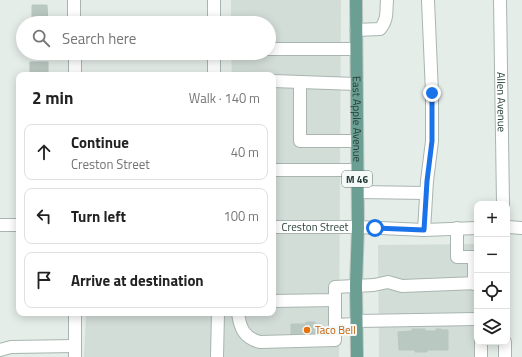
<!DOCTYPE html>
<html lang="en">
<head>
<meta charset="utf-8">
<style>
  body { margin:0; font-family:"Titillium Web",sans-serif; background:#f2f2f2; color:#222 }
  .controls { position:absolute; right:12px; bottom:12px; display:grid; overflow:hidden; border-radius:8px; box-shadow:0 2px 10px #0003 }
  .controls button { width:36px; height:36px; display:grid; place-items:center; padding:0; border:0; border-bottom:1px solid #e0e0e0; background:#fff; color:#222; font:20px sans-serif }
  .stop { position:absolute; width:12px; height:12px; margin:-9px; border:3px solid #1a73e8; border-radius:50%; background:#fff }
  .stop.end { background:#1a73e8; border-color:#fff; box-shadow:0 1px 4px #0008 }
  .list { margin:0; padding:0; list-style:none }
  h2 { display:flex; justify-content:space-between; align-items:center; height:52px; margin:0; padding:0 16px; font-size:17px }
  h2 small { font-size:13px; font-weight:400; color:#767676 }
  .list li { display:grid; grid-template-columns:26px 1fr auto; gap:12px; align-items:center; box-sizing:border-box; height:56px; margin:0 8px 8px; padding:0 8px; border:1px solid #e0e0e0; border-radius:8px }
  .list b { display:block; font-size:15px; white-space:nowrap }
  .list p { margin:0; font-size:13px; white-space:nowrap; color:#767676 }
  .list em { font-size:13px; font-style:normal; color:#767676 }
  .icon { flex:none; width:22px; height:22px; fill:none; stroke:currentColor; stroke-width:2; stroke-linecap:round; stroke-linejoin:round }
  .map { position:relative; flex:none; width:522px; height:357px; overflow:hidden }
  .search { position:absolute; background:#fff; box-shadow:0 2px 10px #0003; left:16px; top:16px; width:260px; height:44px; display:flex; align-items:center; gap:10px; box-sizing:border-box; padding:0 14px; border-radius:22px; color:#767676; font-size:15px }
  .panel { position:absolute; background:#fff; box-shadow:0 2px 10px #0003; left:16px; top:72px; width:260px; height:244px; border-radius:8px }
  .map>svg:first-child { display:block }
  .built { fill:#d3ddd8 }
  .building { fill:#bac8c2; stroke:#b7c6c0 }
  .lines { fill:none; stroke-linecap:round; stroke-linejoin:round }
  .minor-casing { stroke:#a8b5b0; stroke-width:14 }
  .major-casing { stroke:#c2c9c7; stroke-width:14 }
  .minor { stroke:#fff; stroke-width:12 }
  .major { stroke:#6c9f94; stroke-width:12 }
  .route { stroke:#1a73e8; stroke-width:5 }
  .food-dot { fill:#e8710a; stroke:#f5f9f7; stroke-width:1.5 }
  .labels { text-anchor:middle; stroke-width:4; stroke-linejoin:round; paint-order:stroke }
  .shield { fill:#f5f9f7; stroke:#637671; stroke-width:1 }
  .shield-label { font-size:10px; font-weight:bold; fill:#253e38 }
  .street-label { font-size:11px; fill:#253e38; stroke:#f5f9f7 }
  .food-label { font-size:11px; fill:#c56008; stroke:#f5f9f7; text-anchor:start }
</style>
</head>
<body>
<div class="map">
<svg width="522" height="357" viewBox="0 0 522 357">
  <rect width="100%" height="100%" fill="#e5ede9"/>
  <path class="built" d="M231,0h110l-2,357h-255l2,-41 60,-3h127v-238h-41l-1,-22h38v-30h-38z
    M477,244v98h10l1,15h-109l-1,-112z"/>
  <path class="building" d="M32,5h15l1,18h-16z
    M33,53h15v4h-15z
    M30,62h18v13h-18z
    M306,322h9v2h7v11l-31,1v-12h15z
    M412,329h13v2h11v-2h5v1h7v20h-21v2h-12v-2h-16l-1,-18 14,-1z"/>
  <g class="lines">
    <g class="minor-casing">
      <g id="minor">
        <path d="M74,0v23"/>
        <path d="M214,0v23"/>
        <path id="s1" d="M500,0l3,204"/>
        <path d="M356,30l24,-1c8,-9 6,-18 7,-29"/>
        <path d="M269,49h87"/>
        <path d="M75,53v22"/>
        <path d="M214,53v22"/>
        <path d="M273,81l83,3"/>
        <path d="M300,82v59h57"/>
        <path d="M273,170h84"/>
        <path d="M358,192l68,1"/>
        <path d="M0,225h19"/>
        <path id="s2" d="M273,227h85l66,3 53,-2"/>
        <path d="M507,227l15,1"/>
        <path d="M457,228v29h17v27"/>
        <path d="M424,230l3,-49 5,-40v-48l-4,-93"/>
        <path d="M273,301l62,-1v-13l39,-2 14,-3 14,4 75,-3"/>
        <path d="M238,313c2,15 6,25 22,29l75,-2v-40"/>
        <path d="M357,321l120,-2"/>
        <path d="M335,325l22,-1"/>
        <path d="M481,342v15"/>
        <path d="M505,342v15"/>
        <path d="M0,350l11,-3 64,-1"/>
        <path d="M75,357v-44"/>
        <path d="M217,357l1,-44"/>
      </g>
    </g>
    <g class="major-casing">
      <g id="major">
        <path id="s3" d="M356,0l2,227 -2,58 1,72"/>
      </g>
    </g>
    <use href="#minor" class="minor"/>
    <use href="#major" class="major"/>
  </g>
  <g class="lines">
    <path class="route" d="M375,228l49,2 3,-49 5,-40v-48"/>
  </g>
  <circle class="food-dot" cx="307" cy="330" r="4"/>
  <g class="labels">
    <rect class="shield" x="342" y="171" width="30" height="16" rx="3"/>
    <g class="shield-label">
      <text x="357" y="183">M 46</text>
    </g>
    <g class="street-label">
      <text dy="4" stroke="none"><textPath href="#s1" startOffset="102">Allen Avenue</textPath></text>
      <text dy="4" stroke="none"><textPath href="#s3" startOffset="119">East Apple Avenue</textPath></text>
      <text dy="4" stroke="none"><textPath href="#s2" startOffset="42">Creston Street</textPath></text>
    </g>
    <g class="food-label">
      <text x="315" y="334">Taco Bell</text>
    </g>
  </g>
</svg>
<div class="controls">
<button>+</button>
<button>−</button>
<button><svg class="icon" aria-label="locate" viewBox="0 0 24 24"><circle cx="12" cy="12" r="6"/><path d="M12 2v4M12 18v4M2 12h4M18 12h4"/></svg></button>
<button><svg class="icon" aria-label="layers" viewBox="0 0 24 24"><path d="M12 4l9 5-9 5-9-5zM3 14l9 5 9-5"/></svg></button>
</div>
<div class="stop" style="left:375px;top:228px"></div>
<div class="stop end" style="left:432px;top:93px"></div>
<div class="search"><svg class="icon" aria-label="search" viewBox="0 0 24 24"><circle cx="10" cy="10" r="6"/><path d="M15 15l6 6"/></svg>Search here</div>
<section class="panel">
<h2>2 min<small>Walk · 140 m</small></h2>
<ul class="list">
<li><svg class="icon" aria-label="ahead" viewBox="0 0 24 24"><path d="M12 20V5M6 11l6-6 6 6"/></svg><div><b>Continue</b><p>Creston Street</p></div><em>40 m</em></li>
<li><svg class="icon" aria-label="left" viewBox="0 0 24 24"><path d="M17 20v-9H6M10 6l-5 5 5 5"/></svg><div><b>Turn left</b></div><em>100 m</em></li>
<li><svg class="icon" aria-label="arrive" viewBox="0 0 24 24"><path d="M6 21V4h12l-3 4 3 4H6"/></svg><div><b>Arrive at destination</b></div></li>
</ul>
</section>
</div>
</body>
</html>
